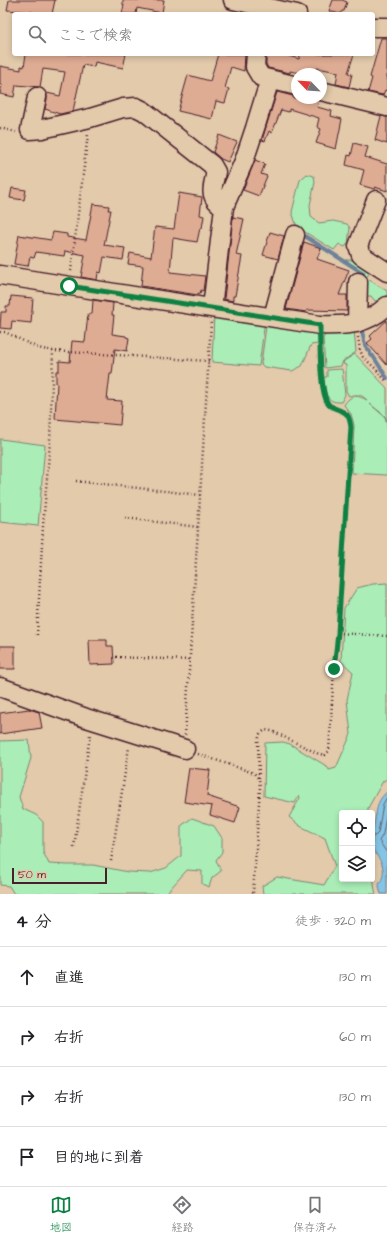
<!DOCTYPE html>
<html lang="ja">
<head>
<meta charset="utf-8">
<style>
  body { margin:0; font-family:"Architects Daughter","Klee One",sans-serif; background:#f6f6f6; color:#202124 }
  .controls { position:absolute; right:12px; bottom:12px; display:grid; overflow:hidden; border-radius:4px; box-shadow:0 2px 6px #0003 }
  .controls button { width:36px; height:36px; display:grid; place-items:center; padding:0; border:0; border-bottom:1px solid #e0e0e0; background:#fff; color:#202124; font:20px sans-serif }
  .compass { position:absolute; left:291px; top:68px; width:36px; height:36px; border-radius:50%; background:#fff; box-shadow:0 2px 6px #0003; rotate:295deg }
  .scale { position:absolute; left:12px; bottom:10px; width:95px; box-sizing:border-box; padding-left:4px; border:2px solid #4a1f2b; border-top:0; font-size:11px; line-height:14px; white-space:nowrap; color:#4a1f2b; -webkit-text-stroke:3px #e2caab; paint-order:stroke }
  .stop { position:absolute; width:12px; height:12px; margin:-9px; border:3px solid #0b8043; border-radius:50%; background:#fff }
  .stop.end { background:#0b8043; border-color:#fff; box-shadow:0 1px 4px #0008 }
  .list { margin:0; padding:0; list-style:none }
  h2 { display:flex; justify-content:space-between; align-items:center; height:52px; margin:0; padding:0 16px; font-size:17px }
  h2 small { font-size:13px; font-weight:400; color:#757577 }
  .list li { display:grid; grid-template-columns:26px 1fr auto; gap:12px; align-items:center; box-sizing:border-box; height:60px; padding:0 16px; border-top:1px solid #e0e0e0 }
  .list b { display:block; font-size:15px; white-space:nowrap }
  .list em { font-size:13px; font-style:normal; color:#757577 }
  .icon { flex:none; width:22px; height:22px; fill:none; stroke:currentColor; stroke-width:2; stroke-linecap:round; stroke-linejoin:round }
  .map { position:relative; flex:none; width:387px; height:894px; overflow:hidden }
  .search { position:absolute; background:#fff; box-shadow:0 2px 6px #0003; left:12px; right:12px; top:12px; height:44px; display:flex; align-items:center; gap:10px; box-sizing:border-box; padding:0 14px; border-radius:4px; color:#757577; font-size:15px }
  .sheet { height:292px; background:#fff }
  nav { display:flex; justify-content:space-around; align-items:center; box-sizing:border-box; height:56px; border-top:1px solid #e0e0e0; background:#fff; font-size:11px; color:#757577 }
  nav a { display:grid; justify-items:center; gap:2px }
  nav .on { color:#0b8043 }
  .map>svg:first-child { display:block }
  .green { fill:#aaedb7; stroke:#7a8671 }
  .water { fill:#84c4e4; stroke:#6d829a }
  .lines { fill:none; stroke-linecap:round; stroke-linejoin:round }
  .shore { stroke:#616175; stroke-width:1 }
  .stream { stroke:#6d829a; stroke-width:4 }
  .building { fill:#deab93; stroke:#4a1f2b }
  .minor-casing { stroke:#4a1f2b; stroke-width:21 }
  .path { stroke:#4a1f2b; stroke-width:2.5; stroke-dasharray:1 3; stroke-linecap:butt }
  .minor { stroke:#e2caab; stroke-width:18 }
  .route { stroke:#0b8043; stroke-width:5 }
</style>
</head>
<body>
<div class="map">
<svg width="387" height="894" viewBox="0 0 387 894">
  <rect width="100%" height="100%" fill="#e2caab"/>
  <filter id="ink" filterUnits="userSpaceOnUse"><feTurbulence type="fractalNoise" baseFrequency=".025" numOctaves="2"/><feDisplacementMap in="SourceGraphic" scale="8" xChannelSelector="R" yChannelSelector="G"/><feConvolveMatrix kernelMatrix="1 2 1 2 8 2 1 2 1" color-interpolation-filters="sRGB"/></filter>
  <g filter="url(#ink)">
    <path class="green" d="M307,174l7,2 1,6 -5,23 1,12 8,6 14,-2 14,3 3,4 -2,15 -3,4 -6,-3 -5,6 -37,-23 -5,-15 8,-32z
      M346,260h7l4,4 12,7h2l16,7v4l-17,-10 -4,6 21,13v7l-12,3 -4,-5h-6v12h7l-8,4v-40z
      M214,315l51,5 -6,46 -47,-4z
      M267,319l50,9 1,16 -7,1 -9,21 -10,5 -28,-4 -3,-3z
      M354,330l2,22 -13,9 -2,5 -16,2 -2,-30 5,-6z
      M355,354l32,34v34l-2,-6 -15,-12 15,13 2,7v51h-1l-34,-2 2,-48 -3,-11 -7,-9c7,-11 13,-10 23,-5 -6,-6 -10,-6 -18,-4l-3,-5v-26l-3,-1 1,-3z
      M342,369l3,26 -4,7c-17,1 -16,-12 -17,-25h3v-7z
      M0,439l45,6 -7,81 -38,-4z
      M387,583v196l-4,2 -15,27v5h-26v66h30v-20c3,13 0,22 4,35h-113l-1,-8 15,-9 47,8 11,-19 -10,-28 -25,-12 -11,-9 11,-19 -1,-3 -4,8 -31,-7 1,-53 18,-1 7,2 38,23 1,3 7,-2 15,-34 -4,-34 6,-28 -12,-11 3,-53 13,-20 16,-4z
      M29,740l2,18 -12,39 4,12 13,6 7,7v30l6,12 18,1h26l35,7 22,1 16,-5 15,-12v-30l11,-8 22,8 8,12v14l-6,8 5,11 -9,7 -3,9 -7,-3v-13l-15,-1 -19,21v3h-154l-5,-8 -9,-1v-144z"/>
    <path class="water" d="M387,792v102h-6c-5,-13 1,-10 2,-20 2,-12 -8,-18 -10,-26 -2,-7 3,-39 6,-46 2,-4 5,-8 8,-10z"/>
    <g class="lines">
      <path class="shore" d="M387,809l-4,25 -4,7 8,12
        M372,836h3l3,-3 5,-29 4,-7"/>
      <path class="stream" d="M300,233l63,40v6
        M361,327l4,18 1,1 1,3 3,3v3l3,1 14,22"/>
    </g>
    <path class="building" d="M9,0h46l-3,14h-20l1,-2 -26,-2z
      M123,0h41l-2,13 -25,-5 -1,6h-14l2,-9h-1z
      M333,0h9l5,2 -3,9h-2l-2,3 -11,-3z
      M381,38h6v53l-2,-1 -2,5 -15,-3 4,-14 -2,-1z
      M26,54h100l-3,14 -28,-6 -1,5 -11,-2 -10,46 -13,3 -15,-5 2,-10v-6l13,3 5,-24 -22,-3 -3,18 -24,-2 -2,12 -14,-3 2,-9h-2v-19l21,4v-4l3,1z
      M218,54h27l-1,17 -13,-4 -6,21 4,1 -4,14 -9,-2 -4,18 -34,-8 10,-36 22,6z
      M266,54h16l17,5 1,-5h54l-6,19 4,1 -3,13 -13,-3 2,-12 -21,-4 -2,6h-11l-14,-3v2l-22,-5 -2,-4z
      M277,92l16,4v2h20l6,3 -2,6 15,4 -1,5 11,3 -6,30 -20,-6 5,-14 -4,-2 2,-9 -30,-9v3l-8,-2 -9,23 -3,-2 -4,10 -3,-1z
      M381,116l6,1v27l-12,-4z
      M219,135l18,7 -9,20 -7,-3 -8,-7z
      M354,143l14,4 -3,10 22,7v27l-12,-4 -1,2 -14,-4 4,-15 -18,-5 2,-10 3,1z
      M255,160l10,4 -4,10 6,2 -8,20 -16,-6z
      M12,188l14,2 -2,10 -14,-2z
      M179,193l23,4 -2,18 4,1 -2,12h-2l-3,14 -24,-4 -3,34 35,4 -2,15 -2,-1 -1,4 -2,-1v2l-57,-9 2,-20 -15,-2 2,-11 21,4 4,-30 19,2z
      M93,204l16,2 -1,4h3l-7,35 21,3 -2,12 -19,-3 -3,16 -3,-1 -1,8 -16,-3 4,-22 -20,-4 -1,5 -28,-4 -2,6 -4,-1 -2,9 -14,-2 5,-29 32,5 2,-8 14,2v3l19,3z
      M233,217l11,2 -8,36 6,1 -7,40h-2v5l-9,-2z
      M270,232l14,4 -6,23 -15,-4z
      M304,242l17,6 -4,11 32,11 -10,25h8v16l-40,-1 -1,2 -20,-3z
      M11,296l22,2 -2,25 -19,-2 -1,8 -11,-1 1,-16h5v-6h4z
      M93,300l20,3 -1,12h2l-2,19 14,2v1l3,1 -2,13 -12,-2 -3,25h-2l-3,26 15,1 -2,24 -65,-6 2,-36h-1v-12h3v-10l11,1 2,-21 13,1 3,-28h4z
      M387,320v45l-20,-22 5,-4 -2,-3z
      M89,640h18v6h6l1,18 -24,1z
      M0,646h15v23h-15z
      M29,709l10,3 3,16 -42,6v-21z
      M189,768l21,2 -3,26 33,11 -5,16 -25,-8 2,-9 -28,-4z"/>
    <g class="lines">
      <g class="minor-casing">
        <path id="minor" d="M233,0l64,14
          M373,27h14
          M256,54l-1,13 6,10 36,9
          M321,91l66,16
          M37,97l-7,33 12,-1 48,-11 33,-10 13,-1 8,4 68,54 4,7c-4,17 -8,25 8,35l-12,101
          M376,200l-18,46 3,9 26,17
          M224,207l20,-46 11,-33 15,-49
          M0,275l320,50c27,1 46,0 67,-19
          M273,317l22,-82
          M357,323l1,-41
          M0,687l86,31 99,31"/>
      </g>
      <path class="path" d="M0,128l16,4
        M71,271l17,-137
        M0,332h5l33,16 15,3 156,10
        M358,337l2,13 3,7 12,11 12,14
        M76,481l124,14
        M125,518l73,9
        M338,633l49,3
        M37,635l6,-109 7,-84 3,-91
        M116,657l74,3
        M185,735l26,-413
        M198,754l56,19 5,6 1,8 -7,107
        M259,778l-1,-37 2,-7 5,-4 7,1 47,23 6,1 4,-4 5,-82 4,-36 13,-206c-2,-14 -4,-14 -16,-19 -1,-1 -5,-2 -6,-3 -9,-9 -9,-53 -9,-67
        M74,847l16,-112
        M111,861l18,-114"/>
      <use href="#minor" class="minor"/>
    </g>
  </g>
  <g class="lines" filter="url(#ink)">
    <path class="route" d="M69,286l251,39c0,16 -1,69 9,80 1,1 4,2 5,3 13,5 15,5 17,19l-13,206 -4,36"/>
  </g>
</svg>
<div class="controls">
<button><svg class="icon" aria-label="locate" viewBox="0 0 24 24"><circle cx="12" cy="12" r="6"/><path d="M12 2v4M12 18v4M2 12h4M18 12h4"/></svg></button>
<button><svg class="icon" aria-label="layers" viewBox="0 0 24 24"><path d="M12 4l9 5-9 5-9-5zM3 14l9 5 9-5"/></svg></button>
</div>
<svg class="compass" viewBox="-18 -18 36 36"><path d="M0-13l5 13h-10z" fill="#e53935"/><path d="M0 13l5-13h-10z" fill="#757577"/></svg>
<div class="scale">50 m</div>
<div class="stop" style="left:69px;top:286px"></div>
<div class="stop end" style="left:334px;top:669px"></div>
<div class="search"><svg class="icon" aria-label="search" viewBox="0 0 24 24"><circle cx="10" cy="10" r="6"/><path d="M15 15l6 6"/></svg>ここで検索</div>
</div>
<section class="sheet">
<h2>4 分<small>徒歩 · 320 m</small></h2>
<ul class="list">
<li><svg class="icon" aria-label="ahead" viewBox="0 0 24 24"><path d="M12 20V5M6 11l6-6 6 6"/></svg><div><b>直進</b></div><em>130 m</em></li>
<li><svg class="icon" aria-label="right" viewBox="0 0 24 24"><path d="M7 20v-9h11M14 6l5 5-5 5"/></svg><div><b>右折</b></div><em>60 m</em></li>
<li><svg class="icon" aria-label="right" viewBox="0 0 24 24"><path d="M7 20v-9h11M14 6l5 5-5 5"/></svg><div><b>右折</b></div><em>130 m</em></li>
<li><svg class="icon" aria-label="arrive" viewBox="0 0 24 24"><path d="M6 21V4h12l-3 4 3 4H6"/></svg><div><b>目的地に到着</b></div></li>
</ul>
</section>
<nav>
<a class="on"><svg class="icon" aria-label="map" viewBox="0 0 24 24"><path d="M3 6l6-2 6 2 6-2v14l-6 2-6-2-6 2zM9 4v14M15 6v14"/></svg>地図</a>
<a><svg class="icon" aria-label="directions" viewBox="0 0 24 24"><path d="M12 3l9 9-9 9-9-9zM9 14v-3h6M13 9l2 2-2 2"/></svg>経路</a>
<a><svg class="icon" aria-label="saved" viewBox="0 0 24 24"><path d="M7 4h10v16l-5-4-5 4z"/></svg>保存済み</a>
</nav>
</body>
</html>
